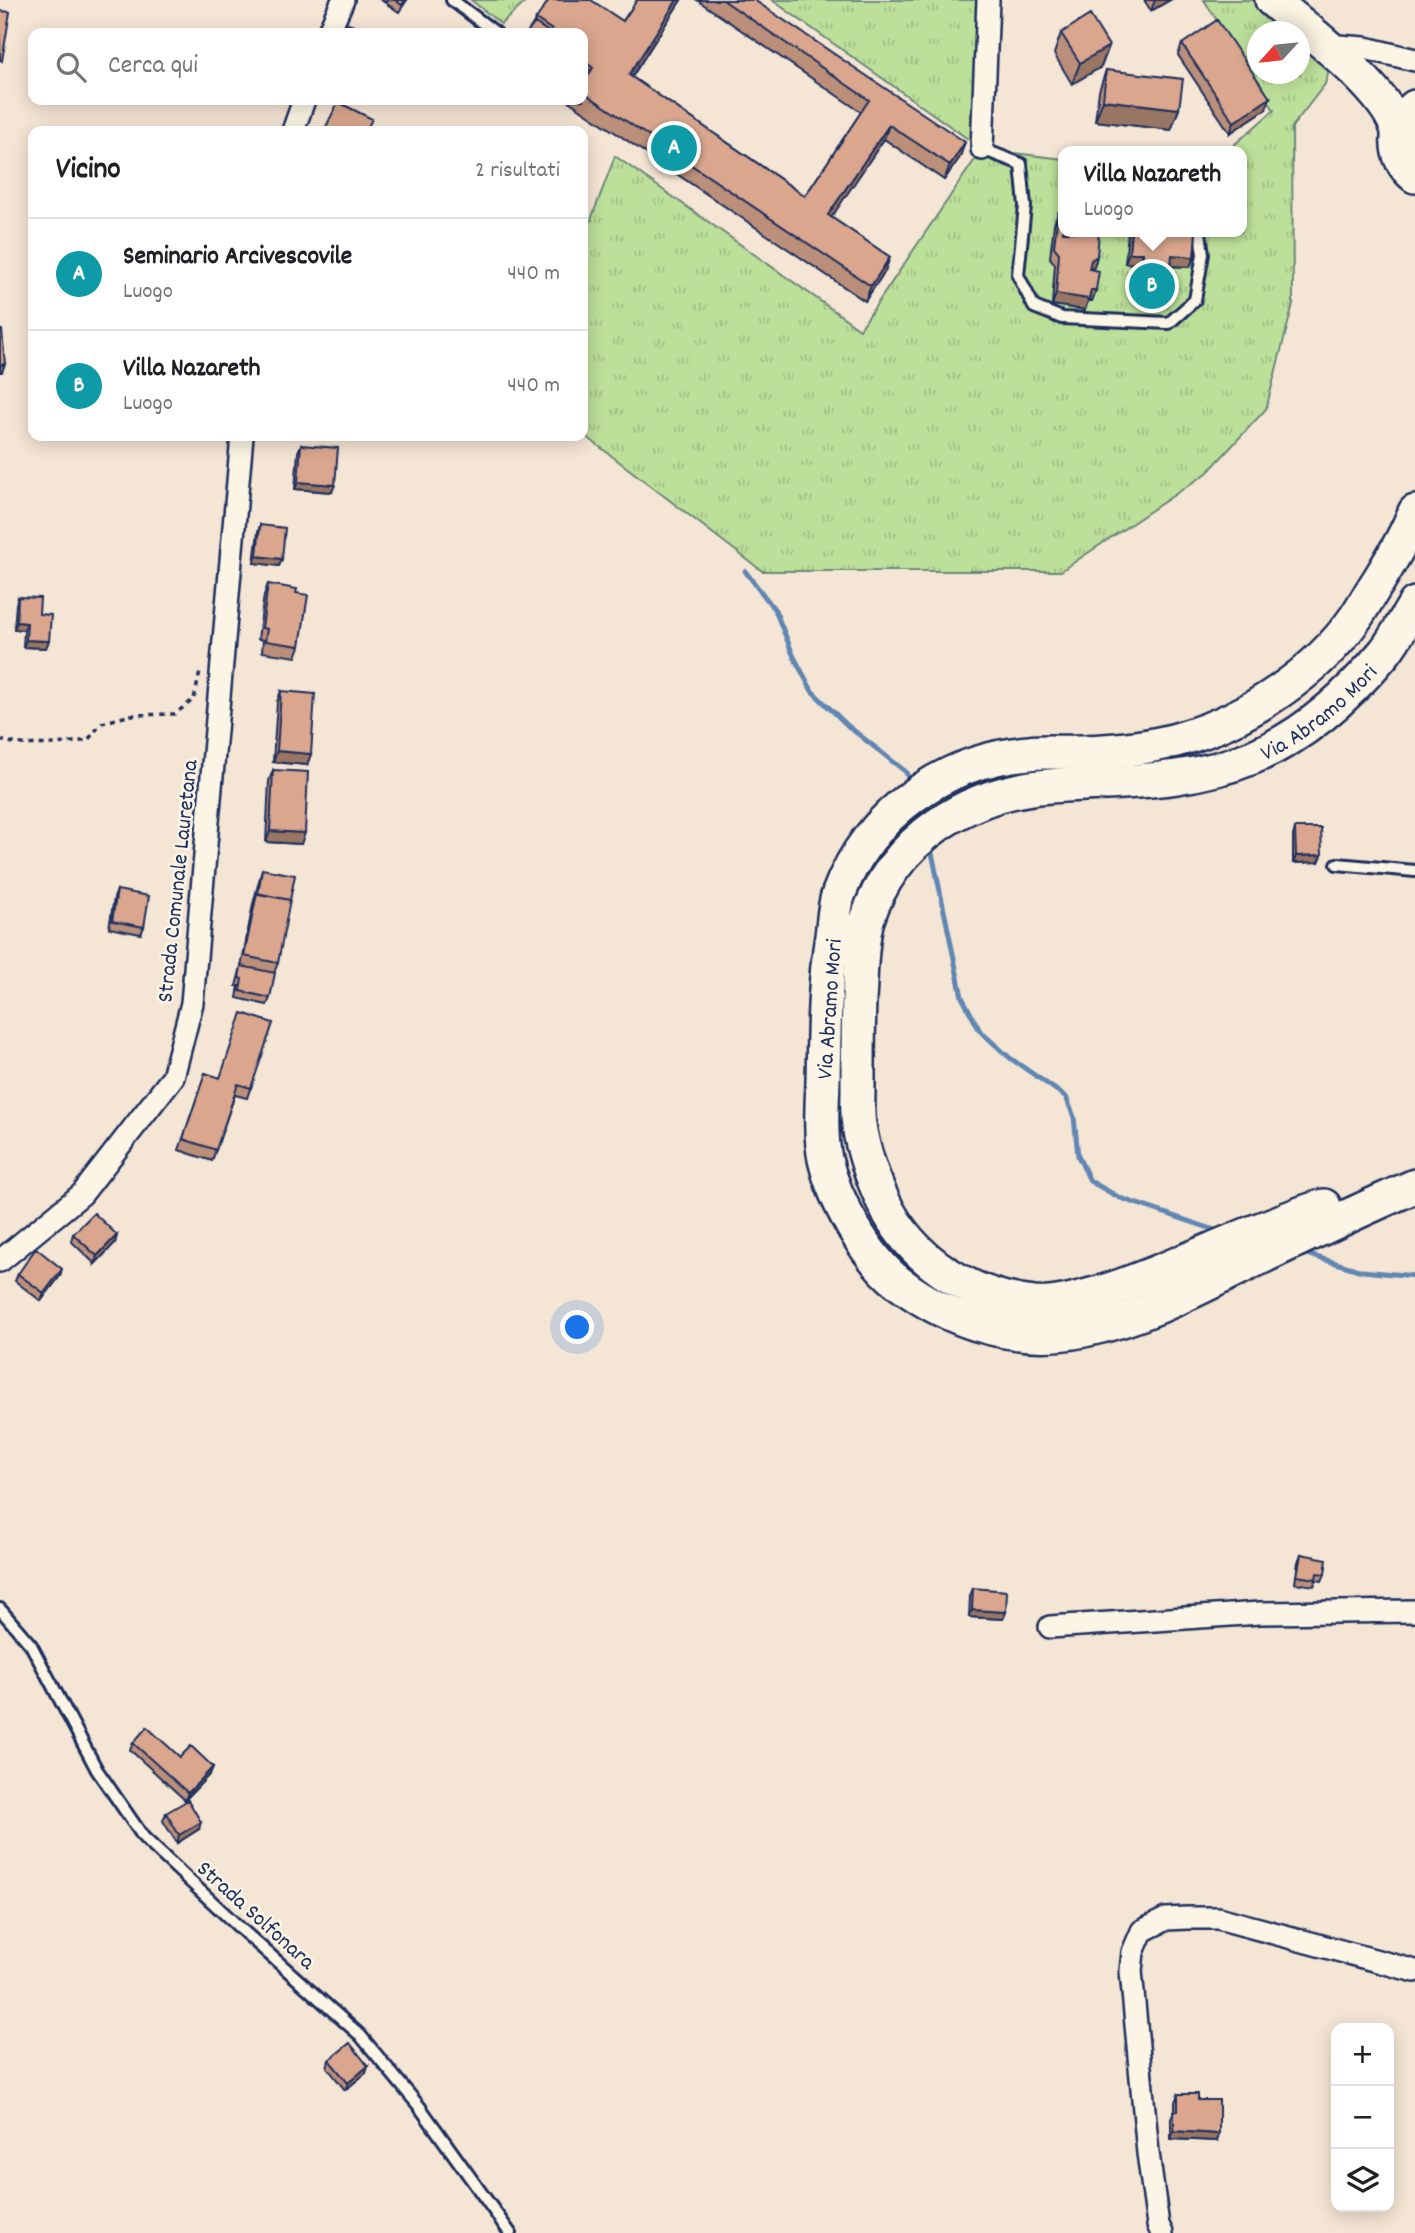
<!DOCTYPE html>
<html lang="it">
<head>
<meta charset="utf-8">
<style>
  body { margin:0; font-family:Dekko,sans-serif; background:#f2f2f2; color:#202124 }
  .controls { position:absolute; right:21px; bottom:21px; display:grid; overflow:hidden; border-radius:14px; box-shadow:0 4px 18px #0003 }
  .controls button { width:63px; height:63px; display:grid; place-items:center; padding:0; border:0; border-bottom:2px solid #e0e0e0; background:#fff; color:#202124; font:35px sans-serif }
  .compass { position:absolute; left:1247px; top:21px; width:63px; height:63px; border-radius:50%; background:#fff; box-shadow:0 4px 18px #0003; rotate:243deg }
  .you { position:absolute; left:578px; top:1328px; width:24px; height:24px; margin:-18px; border:5px solid #fff; border-radius:50%; background:#1a73e8; box-shadow:0 0 0 10px #1a73e833 }
  .badge { display:grid; place-items:center; width:46px; height:46px; border-radius:50%; background:#1a73e8; color:#fff; font-size:23px; font-weight:700 }
  .pin { position:absolute; translate:-50% -50%; border:4px solid #fff; box-shadow:0 2px 7px #0006 }
  .popup { position:absolute; left:1058px; top:146px; width:189px; height:91px; box-sizing:border-box; display:grid; place-content:center; border-radius:14px; background:#fff; filter:drop-shadow(0 2px 5px #0005); font-size:23px; white-space:nowrap; color:#757577 }
  .popup b { font-size:26px; color:#202124 }
  .popup::after { content:''; position:absolute; left:50%; top:100%; margin-left:-14px; border:14px solid transparent; border-top-color:#fff }
  .list { margin:0; padding:0; list-style:none }
  h2 { display:flex; justify-content:space-between; align-items:center; height:91px; margin:0; padding:0 28px; font-size:30px }
  h2 small { font-size:23px; font-weight:400; color:#757577 }
  .list li { display:grid; grid-template-columns:46px 1fr auto; gap:21px; align-items:center; box-sizing:border-box; height:112px; padding:0 28px; border-top:2px solid #e0e0e0 }
  .list b { display:block; font-size:26px; white-space:nowrap }
  .list p { margin:0; font-size:23px; white-space:nowrap; color:#757577 }
  .list em { font-size:23px; font-style:normal; color:#757577 }
  .icon { flex:none; width:38px; height:38px; fill:none; stroke:currentColor; stroke-width:2; stroke-linecap:round; stroke-linejoin:round }
  .map { position:relative; flex:none; width:1415px; height:2233px; overflow:hidden }
  .search { position:absolute; background:#fff; box-shadow:0 4px 18px #0003; left:28px; top:28px; width:560px; height:77px; display:flex; align-items:center; gap:18px; box-sizing:border-box; padding:0 24px; border-radius:14px; color:#757577; font-size:26px }
  .panel { position:absolute; background:#fff; box-shadow:0 4px 18px #0003; left:28px; top:126px; width:560px; height:315px; border-radius:14px }
  .map>svg:first-child { display:block }
  .grass { fill:url(#grass-tufts); stroke:#6c877c; stroke-width:2 }
  .lines { fill:none; stroke-linecap:round; stroke-linejoin:round }
  .stream { stroke:#6087b3; stroke-width:5 }
  .lane-casing { stroke:#1b2f5e; stroke-width:16 }
  .street-casing { stroke:#1b2f5e; stroke-width:26 }
  .primary-casing { stroke:#1b2f5e; stroke-width:38 }
  .path { stroke:#1b2f5e; stroke-width:3.5; stroke-dasharray:5 5; stroke-linecap:butt }
  .lane { stroke:#fcf5e5; stroke-width:10 }
  .street { stroke:#fcf5e5; stroke-width:21 }
  .primary { stroke:#fcf5e5; stroke-width:33 }
  .wall { fill:#bb8f7a; stroke:#1b2f5e; stroke-width:2 }
  .shaded-wall { fill:#997463; stroke:#1b2f5e; stroke-width:2 }
  .building { fill:#daa68e; stroke:#1b2f5e; stroke-width:2 }
  .labels { text-anchor:middle; stroke-width:5; stroke-linejoin:round; paint-order:stroke }
  .street-label { font-size:23px; fill:#1b2f5e; stroke:#fcf5e5 }
</style>
</head>
<body>
<div class="map">
<svg width="1415" height="2233" viewBox="0 0 1415 2233">
  <defs>
    <pattern id="grass-tufts" width="24" height="20" patternUnits="userSpaceOnUse" patternTransform="scale(1.75)"><rect width="24" height="20" fill="#bcdf99"/><path d="M3 7l-1-3M5 7V3M7 7l1-3M15 17l-1-3M17 17v-4M19 17l1-3" fill="none" stroke="#a1c086"/></pattern>
  </defs>
  <rect width="100%" height="100%" fill="#f5e5d4"/>
  <filter id="ink" filterUnits="userSpaceOnUse"><feTurbulence type="fractalNoise" baseFrequency=".0143" numOctaves="2"/><feDisplacementMap in="SourceGraphic" scale="14" xChannelSelector="R" yChannelSelector="G"/><feConvolveMatrix kernelMatrix="1 2 1 2 8 2 1 2 1" color-interpolation-filters="sRGB"/></filter>
  <g filter="url(#ink)">
    <path class="grass" d="M471,0h57l-27,24z
      M772,0h216l-6,149 81,10v73h178v-81h-14l47,-41 -70,-110h54l35,31 -35,1v42h42v-37l31,27 -6,20 -33,43 1,177 -27,105 -59,64 -146,98h-299l-179,-137v-193l32,-85 245,173 122,-180z"/>
    <g class="lines">
      <path class="stream" d="M745,571l30,39 19,47 18,34 36,35 58,46 2,6
        M931,848l31,149 18,34 30,27 56,39 8,20 4,39 12,25 30,17 98,33
        M1303,1253l59,18 53,5"/>
      <g class="lane-casing">
        <path id="lane" d="M452,0l44,33
          M982,149l39,15 4,42 -7,69 16,32 28,11 107,5 26,-23 8,-46 -3,-22
          M1337,864l78,7
          M0,1609l31,36 66,125 47,68 97,91 119,106 59,71 91,127"/>
      </g>
      <g class="street-casing">
        <path id="street" d="M328,33l15,-33
          M1324,45l41,3 50,12
          M293,131l11,-31
          M982,149l6,-149
          M0,1261l82,-67 91,-117 19,-74 50,-567
          M1050,1627l210,-14 155,-2
          M1162,2233l-4,-8 -10,-72 -17,-182 2,-19 9,-21 24,-12 21,-1h31l197,53"/>
      </g>
      <g class="primary-casing">
        <g id="primary">
          <path d="M1272,0c35,30 115,89 126,131"/>
          <path d="M1415,107c-23,19 -23,51 0,69"/>
          <path d="M1415,512c-9,24 -23,47 -36,68 -8,12 -15,25 -23,37 -39,56 -108,102 -173,121 -32,10 -69,13 -102,14 -17,1 -35,-1 -52,1 -84,7 -160,60 -190,140 -5,13 -5,29 -7,43 -8,48 -8,96 -9,145 -1,25 -3,53 2,78 9,40 41,99 74,124 53,40 119,61 185,47 60,-12 113,-41 167,-68 54,-26 109,-52 164,-76"/>
          <path id="s1" d="M1324,1206c-18,5 -36,13 -55,20 -54,21 -108,47 -163,65 -22,6 -49,15 -72,13 -64,-7 -123,-43 -151,-103 -11,-24 -20,-49 -24,-76 -2,-12 -1,-25 -1,-37 0,-29 0,-58 1,-88 2,-26 1,-55 8,-80 26,-81 101,-128 183,-134 69,-5 138,-2 203,-29 51,-21 96,-62 131,-104 12,-15 21,-33 31,-49"/>
        </g>
      </g>
      <path class="path" d="M0,740c28,8 60,4 88,0l14,-17 29,-8 44,-1 19,-15 6,-27"/>
      <use href="#lane" class="lane"/>
      <use href="#street" class="street"/>
      <use href="#primary" class="primary"/>
    </g>
    <path class="wall" d="M381,0h26l-8,12z
      M637,0h44l-49,77 173,119 56,-84 -164,-112h57l206,157 -16,23 -60,-41 -53,78 59,40 -5,14 -20,30 -298,-201h16v-67h-56l9,-14 87,2z
      M1144,0h26l-19,11z
      M1061,33l48,13 -8,21 -29,17 -18,-30z
      M1182,44l84,65 -36,24 -52,-78z
      M1106,70l73,39 -8,21 -76,-9 4,-30z
      M1058,213l39,43 -3,11 -5,2 7,21 -4,11h-4l-3,9 -33,-5 3,-41 -5,-6 4,-34z
      M1128,232h68l-2,25 -4,10 -19,-1 -3,29 -4,11 -28,-2 3,-40 -14,-1z
      M301,445l31,47 -37,-3 3,-37z
      M260,525l22,34 -3,7 -25,-3 4,-31z
      M268,584l28,9 4,53 -4,11 -34,-5 1,-12 -5,-1 6,-44z
      M18,597l21,17 7,34 -23,-1 1,-17 -10,-1 2,-25z
      M281,691l30,63 -4,11 -34,-3 4,-60z
      M273,770l28,74 -35,-2 3,-61z
      M1295,828l27,27 -3,7 -26,1v-27z
      M262,869l16,94 -4,10 -4,25 -3,7 -30,-7 2,-12h-3l5,-19 12,-63z
      M117,890l27,37 -3,7 -32,-6 5,-30z
      M273,1023l-26,75 -12,-3 -23,66 -33,-11 26,-77 15,5z
      M73,1234l44,1 -2,8 -20,21 -24,-23z
      M18,1274l42,2 -19,25 -26,-20z
      M1301,1554l24,20 -3,7 -6,-1 -2,6 -19,-3 3,-21z
      M973,1588l33,24 -3,7 -34,-2 1,-21z
      M133,1743l80,24 -3,7 -25,26 -55,-50z
      M166,1813l33,16 -22,14 -14,-22z
      M329,2060l39,6 -2,7 -21,17 -18,-23z
      M1178,2094l20,6 19,41 -46,-2v-21l3,-7h1v-9z"/>
    <path class="shaded-wall" d="M677,0h4l-57,89 5,-14z
      M1155,0h15l-19,11z
      M1109,46l-8,21 -29,17 8,-21z
      M1270,98l-4,11 -36,24 4,-11z
      M1103,100l76,9 -8,21 -76,-9z
      M889,125l-5,14 -61,91 5,-15z
      M965,142l-5,15 -16,23 6,-15z
      M1129,253h14l-4,11 -14,-1z
      M1172,255l22,2 -4,10 -22,-1z
      M1097,256l-3,11 -7,4 4,-11z
      M890,257l-5,14 -20,30 6,-15z
      M1091,290h5l-4,11h-4l-3,9 -33,-5 4,-11z
      M1140,293l28,2 -4,11 -28,-2z
      M5,364l-3,8h-2v-7z
      M298,482l37,3 -3,7 -37,-3z
      M257,556l25,3 -3,7 -25,-3z
      M17,622l10,1 -3,7 -10,-1z
      M26,640l23,1 -3,7 -23,-1z
      M277,751l34,3 -4,11 -34,-3z
      M270,831l35,2 -4,11 -35,-2z
      M1322,855l-3,7 -26,1 3,-7z
      M117,1235l-2,8 -20,21 2,-8z
      M62,1269l-2,7 -19,25 3,-8z
      M972,1610l34,2 -3,7 -34,-2z
      M213,1767l-3,7 -25,26 3,-7z
      M201,1822l-2,7 -22,14 2,-8z
      M368,2066l-2,7 -21,17 3,-7z
      M1174,2131l45,3 -2,7 -46,-2z"/>
    <path class="building" d="M395,0h10l-3,5z
      M549,0h42l32,21 14,-21h40l-48,75 176,121 64,-96 -146,-100h31l211,142 -15,23 -61,-40 -61,90 62,42 -19,29 -288,-194v-9l10,-15 -10,-8v-27h-33l2,-3 -16,-11z
      M0,11l10,1 -8,49 -2,-1z
      M1090,15l19,31 -29,17 -19,-30z
      M1217,20l53,78 -36,24 -52,-78z
      M348,23l19,10h-24z
      M535,23l15,10h-23z
      M583,65l8,6 -8,12z
      M1106,70l77,9 -4,30 -76,-9z
      M338,102l34,17 -6,12h-42z
      M1058,213h5v19h36l-2,24 -6,4 -2,9 10,2 -3,19h-5l-2,9 -33,-5 3,-41 -5,-6z
      M1131,232h65l-2,25 -22,-2 -4,40 -28,-2 3,-40h-14z
      M0,330h2l3,34 -5,1z
      M301,445l37,3 -3,37 -37,-3z
      M260,525l25,3 -3,31 -25,-3z
      M268,584l29,5 -1,4 12,2 -8,51 -35,-5 2,-12 -5,-1z
      M18,597l22,1 -1,16 12,1 -2,26 -23,-1 1,-17 -10,-1z
      M281,691l34,3 -4,60 -34,-3z
      M273,770l35,2 -3,61 -35,-2z
      M1295,828h26l1,27 -26,1z
      M262,869l33,6 -5,25 -32,-6z
      M117,890l32,6 -5,31 -32,-6z
      M257,893l33,7 -12,63 -34,-7z
      M241,966l34,7 -5,25 -30,-7 2,-12 -3,-1z
      M242,1013l31,10 -22,65 -13,-4 -22,66 -33,-11 22,-66 15,5z
      M94,1213l23,22 -20,21 -24,-22z
      M36,1248l26,21 -18,24 -26,-19z
      M1301,1554l26,5 -2,15 -8,-1 -1,6 -19,-3z
      M973,1588l34,3 -1,21 -34,-2z
      M147,1727l33,30 11,-11 22,21 -25,26 -55,-50z
      M188,1800l13,22 -22,13 -13,-22z
      M350,2043l18,23 -20,17 -19,-23z
      M1178,2094h20v6h21v34l-45,-3v-20h4z"/>
  </g>
  <g class="labels">
    <g class="street-label">
      <text dy="8" stroke="none"><textPath href="#s1" startOffset="1311">Via Abramo Mori</textPath></text>
      <text transform="translate(176 881) rotate(-84)" y="8">Strada Comunale Lauretana</text>
      <text transform="translate(828 1009) rotate(-86)" y="8">Via Abramo Mori</text>
      <text transform="translate(257 1914) rotate(42)" y="8">Strada Solfonara</text>
    </g>
  </g>
</svg>
<div class="controls">
<button>+</button>
<button>−</button>
<button><svg class="icon" aria-label="layers" viewBox="0 0 24 24"><path d="M12 4l9 5-9 5-9-5zM3 14l9 5 9-5"/></svg></button>
</div>
<svg class="compass" viewBox="-18 -18 36 36"><path d="M0-13l5 13h-10z" fill="#e53935"/><path d="M0 13l5-13h-10z" fill="#757577"/></svg>
<div class="you"></div>
<div class="pin badge" style="left:674px;top:148px;background:#0f9aa8">A</div>
<div class="pin badge" style="left:1152px;top:286px;background:#0f9aa8">B</div>
<div class="popup"><b>Villa Nazareth</b>Luogo</div>
<div class="search"><svg class="icon" aria-label="search" viewBox="0 0 24 24"><circle cx="10" cy="10" r="6"/><path d="M15 15l6 6"/></svg>Cerca qui</div>
<section class="panel">
<h2>Vicino<small>2 risultati</small></h2>
<ul class="list">
<li><span class="badge" style="background:#0f9aa8">A</span><div><b>Seminario Arcivescovile</b><p>Luogo</p></div><em>440 m</em></li>
<li><span class="badge" style="background:#0f9aa8">B</span><div><b>Villa Nazareth</b><p>Luogo</p></div><em>440 m</em></li>
</ul>
</section>
</div>
</body>
</html>
